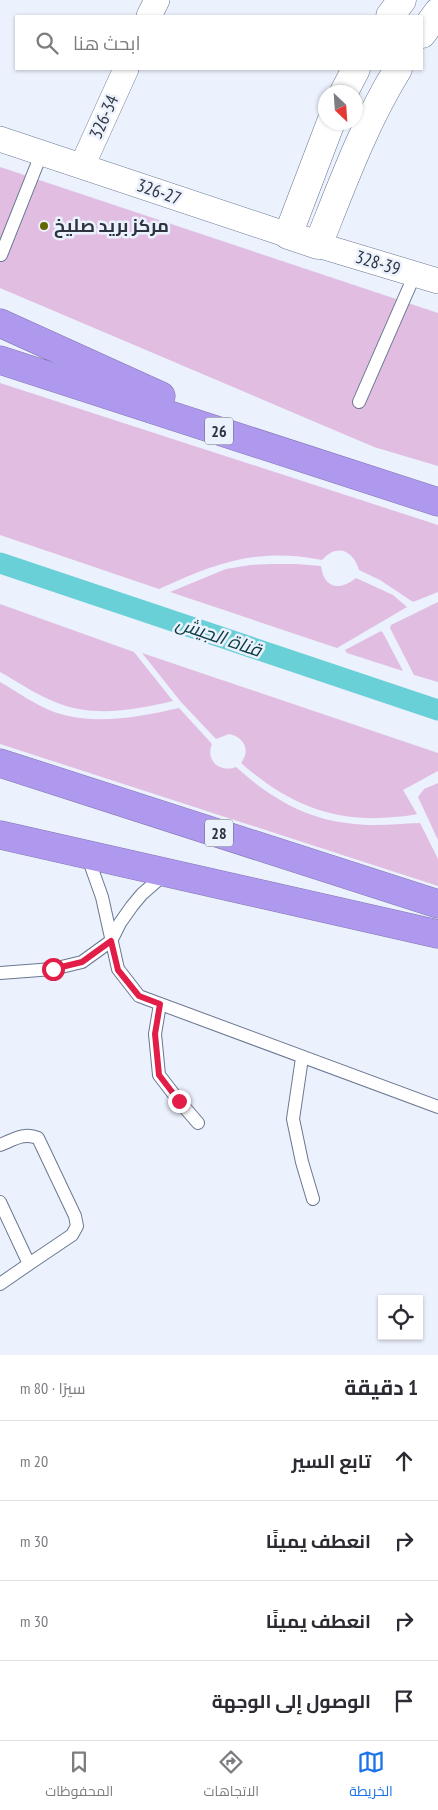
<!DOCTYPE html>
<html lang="ar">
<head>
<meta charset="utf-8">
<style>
  body { margin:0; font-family:"PT Sans Narrow",Cairo,sans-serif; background:#f7f7f7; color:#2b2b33; direction:rtl }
  .controls { position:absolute; right:15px; bottom:15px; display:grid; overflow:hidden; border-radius:0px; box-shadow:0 1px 4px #0004 }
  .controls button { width:45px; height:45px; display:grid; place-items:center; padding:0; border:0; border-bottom:1px solid #e1e1e2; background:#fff; color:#2b2b33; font:25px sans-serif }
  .compass { position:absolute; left:318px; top:85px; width:45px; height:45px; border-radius:50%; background:#fff; box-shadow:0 1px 4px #0004; rotate:155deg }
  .stop { position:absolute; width:15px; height:15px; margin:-11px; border:4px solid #e11d48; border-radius:50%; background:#fff }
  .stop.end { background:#e11d48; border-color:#fff; box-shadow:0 1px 5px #0008 }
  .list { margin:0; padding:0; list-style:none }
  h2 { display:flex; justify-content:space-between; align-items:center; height:65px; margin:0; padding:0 20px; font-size:21px }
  h2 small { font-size:16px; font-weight:400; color:#7c7c81 }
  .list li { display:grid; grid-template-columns:32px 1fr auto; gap:15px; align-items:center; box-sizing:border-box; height:80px; padding:0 20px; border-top:1px solid #e1e1e2 }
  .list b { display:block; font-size:19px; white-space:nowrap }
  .list em { font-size:16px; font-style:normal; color:#7c7c81 }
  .icon { flex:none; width:28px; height:28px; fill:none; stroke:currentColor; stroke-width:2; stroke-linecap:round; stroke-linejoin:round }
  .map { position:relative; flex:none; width:438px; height:1355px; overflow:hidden; direction:ltr }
  .search { position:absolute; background:#fff; box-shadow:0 1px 4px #0004; left:15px; right:15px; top:15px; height:55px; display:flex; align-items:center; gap:12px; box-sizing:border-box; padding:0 18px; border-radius:0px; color:#7c7c81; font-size:19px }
  .sheet { height:385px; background:#fff }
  nav { display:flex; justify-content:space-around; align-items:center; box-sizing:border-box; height:70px; border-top:1px solid #e1e1e2; background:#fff; font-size:14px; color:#7c7c81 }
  nav a { display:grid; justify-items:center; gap:2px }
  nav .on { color:#1a73e8 }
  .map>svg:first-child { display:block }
  .green { fill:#e1bde2 }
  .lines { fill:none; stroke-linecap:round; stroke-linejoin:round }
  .canal { stroke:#6ad0d8; stroke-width:21 }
  .service-casing { stroke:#6a7791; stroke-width:14 }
  .minor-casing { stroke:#6a7791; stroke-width:26 }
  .tertiary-casing { stroke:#6a7791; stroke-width:29 }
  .motorway-casing { stroke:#8276b1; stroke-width:29 }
  .service { stroke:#fff; stroke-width:12 }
  .minor { stroke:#fff; stroke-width:25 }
  .tertiary { stroke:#fff; stroke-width:28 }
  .motorway { stroke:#af99ef; stroke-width:28 }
  .route { stroke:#e11d48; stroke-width:6 }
  .poi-dot { fill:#660; stroke:#ebf1fd; stroke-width:2 }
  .labels { text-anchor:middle; stroke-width:5; stroke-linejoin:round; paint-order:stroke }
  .shield { fill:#ebf1fd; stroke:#676d78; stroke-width:1 }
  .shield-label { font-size:16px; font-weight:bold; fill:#2e343f }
  .street-label { font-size:18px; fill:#2e343f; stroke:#ebf1fd }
  .poi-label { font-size:18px; font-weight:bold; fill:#2e343f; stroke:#ebf1fd; text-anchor:start }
  .water-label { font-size:19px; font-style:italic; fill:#0a3c40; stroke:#ebf1fd }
</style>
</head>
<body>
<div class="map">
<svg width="438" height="1355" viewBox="0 0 438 1355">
  <rect width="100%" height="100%" fill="#ebf1fd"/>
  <path class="green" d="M0,167l438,146v153l-64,-19 -374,-159z
    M0,383l438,142v67l-25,10 -33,-22 -21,-10c-6,-20 -22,-27 -37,-10 -64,-13 -106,3 -163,29l-159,-54z
    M271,564h25l25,2c3,23 19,25 35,12l37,17 14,12 -70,41 -167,-56 56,-23 24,-4z
    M438,602v80l-24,-7 -24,-47 1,-3z
    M0,604l134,48 39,49c-38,9 -81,17 -118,1 -20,-8 -37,-20 -55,-30z
    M381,631l2,2 20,38 -56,-18 -2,-3z
    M142,653l296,100v18l-35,19 14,24c-13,3 -25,3 -39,4 -54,2 -96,-19 -137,-55 10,-13 3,-26 -12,-29l-13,5 -35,-37z
    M0,682c18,10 35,23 54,30 40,14 85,5 125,-4l33,36c-7,17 8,29 24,23 32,29 68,51 111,56 24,4 49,1 73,0l18,36v27l-438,-142z
    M438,783v57l-20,-43 6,-8z"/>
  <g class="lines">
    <path class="canal" d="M0,563l438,147"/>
    <g class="service-casing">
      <path id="service" d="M1,255l41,-103
        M359,402l56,-128
        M87,855l15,42 16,72 21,27 299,111
        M0,973l53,-4 29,-7 29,-21 9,-18 12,-17 10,-12 24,-21
        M160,1004l-5,30 4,41 20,26 19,22
        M302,1058l-9,61 9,43 11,37
        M0,1145c13,-5 24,-13 38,-7l37,78 2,10 -5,9 -43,29
        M0,1202l29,62 -29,20"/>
    </g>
    <g class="minor-casing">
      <path id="minor" d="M149,16l8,-16
        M0,139l288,96
        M82,166l44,-97
        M318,245l120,36"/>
    </g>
    <g class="tertiary-casing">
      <path id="tertiary" d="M390,16l12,-16
        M422,34l16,-22
        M344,92l12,-23
        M331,122l-43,113 30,10c24,-60 46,-121 80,-176"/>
    </g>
    <g class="motorway-casing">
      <path id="motorway" d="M0,323l161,73
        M0,360l438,142
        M0,763l438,141
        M0,835l438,99"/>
    </g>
    <use href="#service" class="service"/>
    <use href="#minor" class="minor"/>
    <use href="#tertiary" class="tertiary"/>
    <use href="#motorway" class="motorway"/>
  </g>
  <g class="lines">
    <path class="route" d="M53,969l29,-7 29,-21 7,29 21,26 21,8 -5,30 4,41 20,26"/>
  </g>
  <circle class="poi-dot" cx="44" cy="226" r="5"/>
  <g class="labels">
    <g class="shield">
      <rect x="205" y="417.5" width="28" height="27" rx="4"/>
      <rect x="205" y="819.5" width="28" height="27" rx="4"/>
    </g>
    <g class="shield-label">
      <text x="219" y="437">26</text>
      <text x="219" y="839">28</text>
    </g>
    <g class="street-label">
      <text transform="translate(104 117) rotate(-66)" y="6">326-34</text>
      <text transform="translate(159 192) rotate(19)" y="6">326-27</text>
      <text transform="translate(378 263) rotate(17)" y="6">328-39</text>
    </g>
    <g class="poi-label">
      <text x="54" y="232">مركز بريد صليخ</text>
    </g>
    <g class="water-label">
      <text transform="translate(219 636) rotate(19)" y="7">قناة الجيش</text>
    </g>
  </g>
</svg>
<div class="controls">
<button><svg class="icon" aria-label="locate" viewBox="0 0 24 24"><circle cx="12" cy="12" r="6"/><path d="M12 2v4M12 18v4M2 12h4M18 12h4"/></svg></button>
</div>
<svg class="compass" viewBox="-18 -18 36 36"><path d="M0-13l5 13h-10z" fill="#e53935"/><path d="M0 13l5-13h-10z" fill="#7c7c81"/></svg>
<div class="stop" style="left:53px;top:969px"></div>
<div class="stop end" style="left:179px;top:1101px"></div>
<div class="search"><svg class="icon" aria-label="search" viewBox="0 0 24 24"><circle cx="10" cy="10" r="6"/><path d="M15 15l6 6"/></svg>ابحث هنا</div>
</div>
<section class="sheet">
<h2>1 دقيقة<small>سيرًا · 80 m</small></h2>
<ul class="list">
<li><svg class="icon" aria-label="ahead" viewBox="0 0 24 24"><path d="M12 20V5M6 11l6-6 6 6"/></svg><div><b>تابع السير</b></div><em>20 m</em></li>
<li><svg class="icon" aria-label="right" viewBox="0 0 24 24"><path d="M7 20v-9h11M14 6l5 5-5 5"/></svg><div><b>انعطف يمينًا</b></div><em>30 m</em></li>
<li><svg class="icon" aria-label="right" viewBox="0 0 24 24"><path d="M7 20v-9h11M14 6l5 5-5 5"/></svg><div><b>انعطف يمينًا</b></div><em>30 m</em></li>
<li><svg class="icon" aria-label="arrive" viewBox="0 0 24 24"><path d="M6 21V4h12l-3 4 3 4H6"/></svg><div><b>الوصول إلى الوجهة</b></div></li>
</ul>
</section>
<nav>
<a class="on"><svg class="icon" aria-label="map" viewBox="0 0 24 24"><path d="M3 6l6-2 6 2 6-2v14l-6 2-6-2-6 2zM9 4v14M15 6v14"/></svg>الخريطة</a>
<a><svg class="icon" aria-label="directions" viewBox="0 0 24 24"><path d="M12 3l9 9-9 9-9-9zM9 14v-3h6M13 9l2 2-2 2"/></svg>الاتجاهات</a>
<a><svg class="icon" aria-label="saved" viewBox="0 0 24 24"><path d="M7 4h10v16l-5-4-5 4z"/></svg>المحفوظات</a>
</nav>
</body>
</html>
